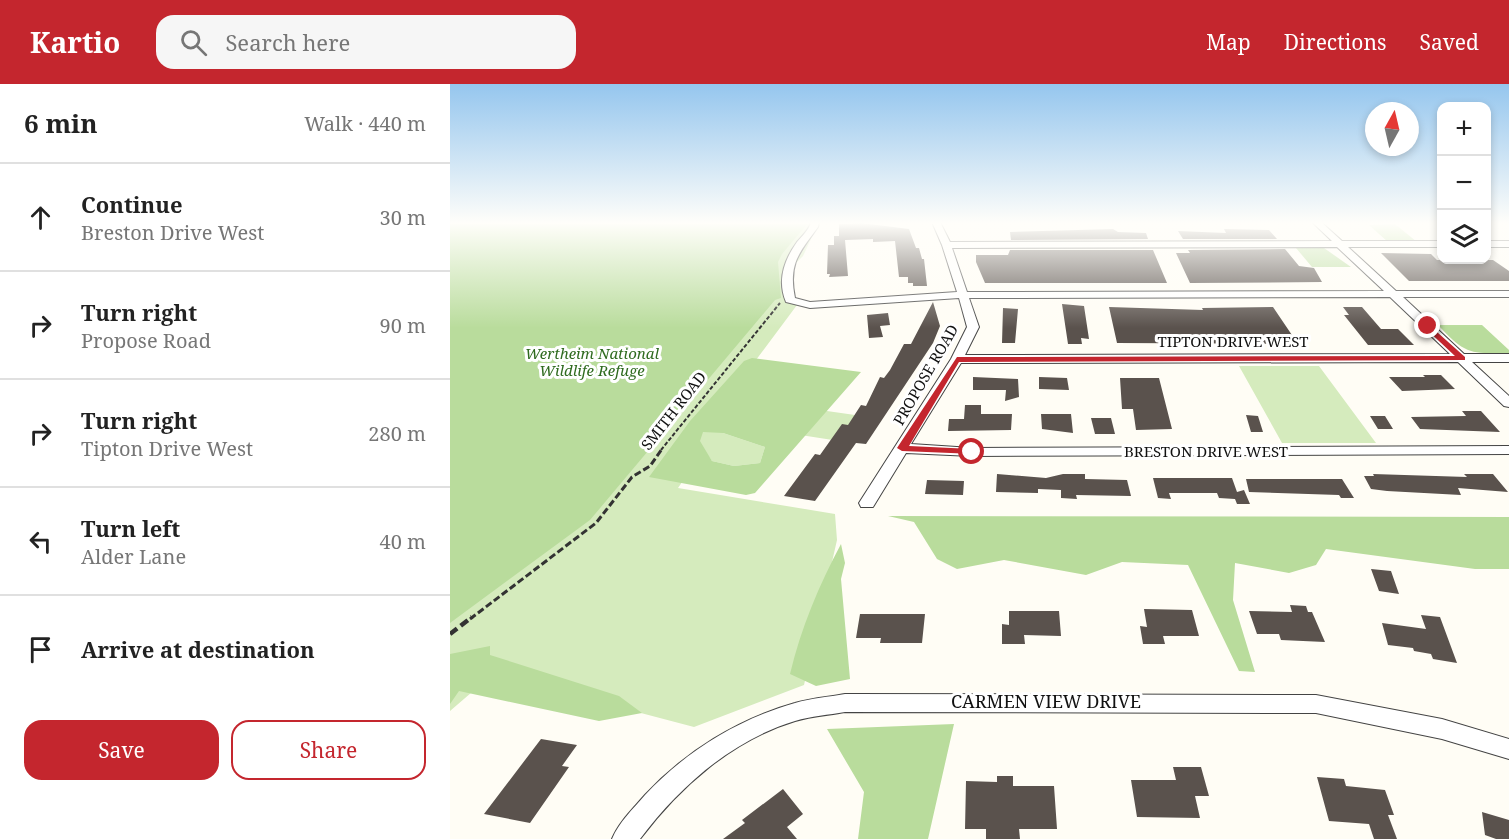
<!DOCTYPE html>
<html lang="en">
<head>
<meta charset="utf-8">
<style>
  body { margin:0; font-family:"Noto Serif",serif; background:#f6f6f6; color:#222 }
  .controls { position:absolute; right:18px; top:18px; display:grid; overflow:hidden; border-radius:12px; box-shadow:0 3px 9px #0003 }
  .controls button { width:54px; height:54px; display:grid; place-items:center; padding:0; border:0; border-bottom:2px solid #e0e0e0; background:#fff; color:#222; font:30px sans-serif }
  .compass { position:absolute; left:915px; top:18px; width:54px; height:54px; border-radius:50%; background:#fff; box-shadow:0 3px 9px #0003; rotate:8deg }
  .stop { position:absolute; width:18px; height:18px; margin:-14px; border:4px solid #c4262e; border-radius:50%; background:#fff }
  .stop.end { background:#c4262e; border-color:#fff; box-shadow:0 2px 6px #0008 }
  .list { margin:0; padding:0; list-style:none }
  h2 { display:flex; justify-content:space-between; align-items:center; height:78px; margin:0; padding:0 24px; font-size:26px }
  h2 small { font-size:20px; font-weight:400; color:#767676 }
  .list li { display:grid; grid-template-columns:39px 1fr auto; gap:18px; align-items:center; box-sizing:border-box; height:108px; padding:0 24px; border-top:2px solid #e0e0e0 }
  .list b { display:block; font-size:22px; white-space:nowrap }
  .list p { margin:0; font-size:20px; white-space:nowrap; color:#767676 }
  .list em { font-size:20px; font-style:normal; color:#767676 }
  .actions { display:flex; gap:12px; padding:18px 24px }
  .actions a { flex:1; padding:14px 0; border:2px solid #c4262e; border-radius:18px; text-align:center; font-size:21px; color:#c4262e }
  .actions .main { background:#c4262e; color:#fff }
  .icon { flex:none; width:33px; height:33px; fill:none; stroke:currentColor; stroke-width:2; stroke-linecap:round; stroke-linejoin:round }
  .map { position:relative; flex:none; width:1059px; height:755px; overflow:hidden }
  header { display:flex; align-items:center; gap:36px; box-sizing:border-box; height:84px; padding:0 30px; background:#c4262e; color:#fff }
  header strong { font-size:28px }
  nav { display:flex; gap:33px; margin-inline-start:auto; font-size:21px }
  .search { width:420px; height:54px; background:#f6f6f6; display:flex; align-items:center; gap:15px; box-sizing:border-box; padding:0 21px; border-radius:18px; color:#767676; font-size:22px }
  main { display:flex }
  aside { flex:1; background:#fff }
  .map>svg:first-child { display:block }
  .green { fill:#d5ebbd }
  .forest { fill:#b9dc9c; fill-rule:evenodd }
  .building { fill:#5a524d }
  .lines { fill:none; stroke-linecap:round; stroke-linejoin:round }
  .minor-casing { stroke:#444; stroke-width:2 }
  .path-far2 { stroke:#333; stroke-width:2; stroke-dasharray:4 2; stroke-linecap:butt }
  .path-far1 { stroke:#333; stroke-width:3; stroke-dasharray:7 3; stroke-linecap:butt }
  .path { stroke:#333; stroke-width:4.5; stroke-dasharray:9 4.5; stroke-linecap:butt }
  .minor { fill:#fff; fill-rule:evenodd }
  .route { fill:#c4262e }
  .labels { text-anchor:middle; stroke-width:6; stroke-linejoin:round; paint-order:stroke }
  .street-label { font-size:15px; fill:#111; stroke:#fff }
  .park-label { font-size:15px; font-style:italic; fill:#2f6b1f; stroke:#fff }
  .near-street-label { font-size:18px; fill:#111; stroke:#fff }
</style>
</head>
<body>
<header>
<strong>Kartio</strong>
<div class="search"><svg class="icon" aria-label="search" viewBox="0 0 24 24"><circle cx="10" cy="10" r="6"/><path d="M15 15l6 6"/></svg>Search here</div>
<nav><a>Map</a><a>Directions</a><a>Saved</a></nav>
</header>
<main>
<aside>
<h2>6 min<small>Walk · 440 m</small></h2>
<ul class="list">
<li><svg class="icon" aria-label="ahead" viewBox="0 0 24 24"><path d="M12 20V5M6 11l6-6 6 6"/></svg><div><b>Continue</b><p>Breston Drive West</p></div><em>30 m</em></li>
<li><svg class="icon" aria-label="right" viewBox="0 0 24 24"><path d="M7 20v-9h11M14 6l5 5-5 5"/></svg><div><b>Turn right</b><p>Propose Road</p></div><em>90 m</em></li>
<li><svg class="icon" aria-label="right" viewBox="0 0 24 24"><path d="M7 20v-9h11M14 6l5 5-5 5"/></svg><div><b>Turn right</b><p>Tipton Drive West</p></div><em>280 m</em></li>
<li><svg class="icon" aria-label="left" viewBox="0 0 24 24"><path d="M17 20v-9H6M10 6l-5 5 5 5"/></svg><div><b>Turn left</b><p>Alder Lane</p></div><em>40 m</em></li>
<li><svg class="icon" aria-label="arrive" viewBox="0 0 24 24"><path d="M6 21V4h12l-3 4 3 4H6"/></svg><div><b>Arrive at destination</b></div></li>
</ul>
<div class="actions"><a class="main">Save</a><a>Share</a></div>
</aside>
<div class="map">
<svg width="1059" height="755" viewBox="0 0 1059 755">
  <rect width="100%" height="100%" fill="#fffdf5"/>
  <path class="green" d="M0,138h369l-16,34 -17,17 -2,7 13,25 -53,71 -1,23 112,16 -16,26 -115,-18 -1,10 42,14 -5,16 -26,3 -22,-5 -8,-11 -26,38 157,26 2,26 -33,145 -110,42 -201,-53 -43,37z
    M789,282h80l57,77h-94z"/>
  <path class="forest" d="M0,138h359l-27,32 -4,8 3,36 -6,2 -185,220 -140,103z
    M945,140l22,18h-29l-19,-17z
    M846,164h28l27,19h-39z
    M988,241h44l27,25v3c-39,1 -44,1 -71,-28z
    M302,274l109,14 -106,121 -9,2 -97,-18 41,-56 54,-60zM253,348l20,1 42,14 -5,16 -26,3 -22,-5 -12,-20z
    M438,432l621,1v52h-34l-149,-20 -10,16 -27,8 -54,-10 -2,37 22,72 -16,-1 -51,-106 -66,-3 -36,13 -82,-15 -47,9 -20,-10 -23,-37z
    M391,460l4,19 -4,16 9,100 -34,7 -26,-12c11,-46 29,-89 51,-130z
    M40,562v9l129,41 23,17 -43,8 -140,-30 -9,13v-50z
    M504,640l-26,115h-70l6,-47 -37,-63z"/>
  <path class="building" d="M411,139l48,6 7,19h3l3,11h2l3,27h-14v-3h-5v-6h-9l-4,-36 -22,1v-3l-28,1 3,36 -19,1 1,-3h-3l1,-29h6v-9h5v-12z
    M663,145l5,3 28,1 2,6 -137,1 -1,-8z
    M774,145l45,1 8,9h-94l-5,-8 48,2z
    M835,165l14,17 15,2 8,14 -132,1 -14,-30h14l-2,-3z
    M560,166h143l14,33h-182l-9,-21v-7h32z
    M931,169l50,1 6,6h56l16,11v10h-100z
    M483,218l7,24 -7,17 -67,101 -10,-1 -41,58 -31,-5 31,-42 5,1 22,-31 6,1 13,-20 5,1 14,-29 4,1 6,-8 14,-26h7z
    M612,220l22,2 5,33 -8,-1 1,6h-14z
    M659,223l94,3 -1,-2 71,-1 25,37 -181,-1z
    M893,223h19l19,22h17l16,16h-46l-24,-30h5z
    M553,224l15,1 -3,34h-13z
    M438,229l2,12 -10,1 3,11 -14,1 -2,-23z
    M973,291h18l14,14 -53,2 -13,-14h36z
    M523,293l45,2 1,18 -14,4 1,-11h-33z
    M589,293l28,1 2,12 -30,-1z
    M670,294h39l13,51 -36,1 -3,-21h-11z
    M515,321h16v9h31l-1,16 -63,1 1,-12h15z
    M1012,327h19l19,21 -80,-3 -9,-12 55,-1z
    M591,330h30l2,19 -31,-4z
    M796,331l12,1 5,16h-12z
    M920,332h15l8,13h-15z
    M641,334h20l4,16h-20z
    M547,390l49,4 17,-4h22v5l42,1 4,16 -55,-1 1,4 -16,-1v-8l-23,-1v4l-42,-1z
    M923,390l94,3 -3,-3h29l15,18 -50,-4 3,7 -74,-4 -16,-2 -7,-13h10z
    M703,394h79l5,14 7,-2 6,14h-13l-2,-5 -16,-1 -2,-5h-48l2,6 -13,-1z
    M796,395h96l12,19h-13l-2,-3 -90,-3z
    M477,396l37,1 -1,14 -38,-1z
    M921,485l20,2 8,23 -20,-3z
    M840,521l16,1 2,6h4l13,30 -44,-2 -2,-6h-22l-8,-23 43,1z
    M694,525l48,1 7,26h-36l2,8h-22l-3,-18 7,1z
    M559,527h50l2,25 -37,-1 1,9h-23v-20l7,1z
    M410,530h65l-3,29h-42l1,-5h-25z
    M971,531l19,2 17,46 -24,-4 -2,-5 -17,-3 -1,-3 -25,-3 -6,-22 44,6z
    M91,655l36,6 -15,21 7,1 -39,56 -46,-9z
    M723,683h28l8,29h-14l5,22 -63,-1 -6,-37h45z
    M547,692h16v10h41l3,43h-38l1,10h-34v-10h-21l1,-48 31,1z
    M867,693l27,2 2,7 39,4 9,25h-6l9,24h-23l-5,-15 -40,-3z
    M333,705l20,25 -16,13 10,12h-74l22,-16 -3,-3z
    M1032,728l27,8v19h-13l-11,-4z"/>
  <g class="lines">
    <g class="minor-casing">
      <path id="minor" d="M361,138h8l-1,5c-19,26 -30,37 -23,71l15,4 147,-10 -15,-47 -10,-23h8l10,20 382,-1 -20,-19h9l21,19h100v6h-94l48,44h113v6h-106l61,57h45v8h-37l37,34v11l-5,-1 -46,-44 -497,1 -50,81 61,4 537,-2v8l-537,2 -66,-3 -33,54h-12l-2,-4 92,-144 16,-32 -8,-29 -149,10 -24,-6c-9,-21 -2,-42 11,-60 5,-6 12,-12 14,-20zM887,163l47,44 -417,1 -15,-44zM940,213l60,57 -485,1 14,-28 -10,-29z
        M1036,157h23v6h-23z
        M395,610l471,1 126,24 67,20v20l-67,-20 -126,-26 -471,-1c-16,3 -34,4 -50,9 -63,19 -116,66 -155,118h-28c7,-17 21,-30 33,-44 40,-43 93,-76 150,-92 16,-5 34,-6 50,-9z"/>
    </g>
    <path class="path-far2" d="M211,366l119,-147"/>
    <path class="path-far1" d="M20,535l126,-96 36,-46 18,-11 12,-17"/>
    <path class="path" d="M0,550l22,-17"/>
    <use href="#minor" class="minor"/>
  </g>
  <linearGradient id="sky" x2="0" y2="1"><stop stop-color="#95c6ee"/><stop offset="0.57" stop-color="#fffefa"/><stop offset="1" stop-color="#fffefa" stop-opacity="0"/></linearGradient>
  <rect width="1059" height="244" fill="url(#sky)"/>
  <path class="route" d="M978,240l37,33v3l-506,2 -50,84 63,3 3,1v4l-73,-3 -5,-3 60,-91 498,-1 -30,-28z"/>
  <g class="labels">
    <g class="street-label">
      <text x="783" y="263">TIPTON DRIVE WEST</text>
      <text transform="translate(476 291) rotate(-60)" y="5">PROPOSE ROAD</text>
      <text transform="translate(224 327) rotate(-52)" y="5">SMITH ROAD</text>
      <text x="756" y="373">BRESTON DRIVE WEST</text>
    </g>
    <g class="park-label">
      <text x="142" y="275">Wertheim National<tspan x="142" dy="17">Wildlife Refuge</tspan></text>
    </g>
    <g class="near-street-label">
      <text x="596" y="624">CARMEN VIEW DRIVE</text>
    </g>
  </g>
</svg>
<div class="controls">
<button>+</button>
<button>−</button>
<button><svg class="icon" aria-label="layers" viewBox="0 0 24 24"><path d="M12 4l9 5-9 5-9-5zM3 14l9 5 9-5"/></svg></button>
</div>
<svg class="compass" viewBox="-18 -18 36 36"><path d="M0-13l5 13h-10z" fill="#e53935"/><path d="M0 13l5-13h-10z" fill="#767676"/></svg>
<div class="stop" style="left:522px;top:368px"></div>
<div class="stop end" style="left:978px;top:242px"></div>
</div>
</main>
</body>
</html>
